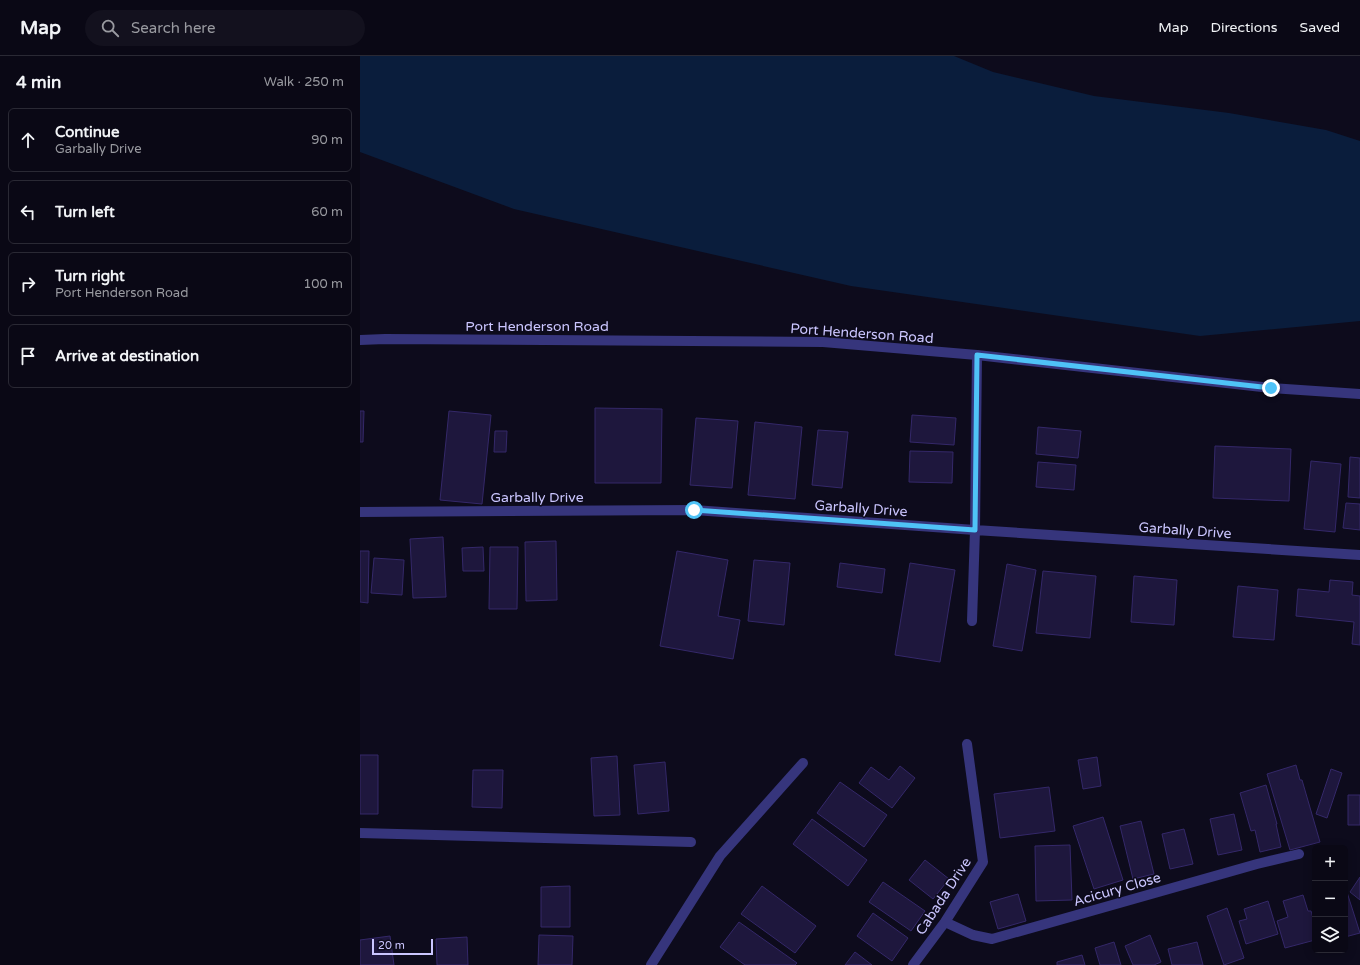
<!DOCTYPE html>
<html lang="en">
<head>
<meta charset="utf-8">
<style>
  body { margin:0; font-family:"Varela Round",sans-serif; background:#13111e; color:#f1f3f6 }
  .controls { position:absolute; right:12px; bottom:12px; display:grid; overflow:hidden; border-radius:6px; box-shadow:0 2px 10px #0003 }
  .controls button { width:36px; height:36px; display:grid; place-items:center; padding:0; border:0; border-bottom:1px solid #2a2934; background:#0a0815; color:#f1f3f6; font:20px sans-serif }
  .scale { position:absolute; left:12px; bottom:10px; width:61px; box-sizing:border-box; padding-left:4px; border:2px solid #cbc6ff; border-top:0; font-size:11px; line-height:14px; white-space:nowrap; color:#cbc6ff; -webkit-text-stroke:3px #0d0b1c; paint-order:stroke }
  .stop { position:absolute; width:12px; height:12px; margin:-9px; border:3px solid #4fc3f7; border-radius:50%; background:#fff }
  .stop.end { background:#4fc3f7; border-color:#fff; box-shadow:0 1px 4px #0008 }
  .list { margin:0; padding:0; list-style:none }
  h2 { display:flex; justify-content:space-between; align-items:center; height:52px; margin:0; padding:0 16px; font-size:17px }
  h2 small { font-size:13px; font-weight:400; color:#999aa0 }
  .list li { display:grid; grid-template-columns:26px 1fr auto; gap:12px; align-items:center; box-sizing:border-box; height:64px; margin:0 8px 8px; padding:0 8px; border:1px solid #2a2934; border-radius:6px }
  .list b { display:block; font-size:15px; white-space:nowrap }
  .list p { margin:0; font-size:13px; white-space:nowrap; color:#999aa0 }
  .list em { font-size:13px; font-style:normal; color:#999aa0 }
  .icon { flex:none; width:22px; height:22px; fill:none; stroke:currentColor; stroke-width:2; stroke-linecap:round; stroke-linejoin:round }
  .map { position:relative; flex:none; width:1000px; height:909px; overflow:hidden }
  header { display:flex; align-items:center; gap:24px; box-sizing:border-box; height:56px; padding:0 20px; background:#0a0815; border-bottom:1px solid #2a2934 }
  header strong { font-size:19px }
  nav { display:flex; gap:22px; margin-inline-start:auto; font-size:14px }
  .search { width:280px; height:36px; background:#13111e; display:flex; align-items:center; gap:10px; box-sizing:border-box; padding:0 14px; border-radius:22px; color:#999aa0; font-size:15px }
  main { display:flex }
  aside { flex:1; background:#0a0815 }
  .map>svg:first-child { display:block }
  .water { fill:#0a1d3c }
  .building { fill:#1e173d; stroke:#342869 }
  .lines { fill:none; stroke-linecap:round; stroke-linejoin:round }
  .minor { stroke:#36357c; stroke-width:10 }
  .tertiary { stroke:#36357c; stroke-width:10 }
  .route { stroke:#4fc3f7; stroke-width:5 }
  .labels { text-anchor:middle; stroke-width:3; stroke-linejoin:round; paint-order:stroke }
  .street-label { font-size:14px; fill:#cbc6ff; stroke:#0d0b1c }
</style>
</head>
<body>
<header>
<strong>Map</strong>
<div class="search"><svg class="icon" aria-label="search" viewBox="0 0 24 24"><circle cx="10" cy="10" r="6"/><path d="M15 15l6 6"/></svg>Search here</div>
<nav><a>Map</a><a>Directions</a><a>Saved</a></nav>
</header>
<main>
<aside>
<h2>4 min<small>Walk · 250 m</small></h2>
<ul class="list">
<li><svg class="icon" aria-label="ahead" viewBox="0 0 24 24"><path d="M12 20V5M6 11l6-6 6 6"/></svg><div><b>Continue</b><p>Garbally Drive</p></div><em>90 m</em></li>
<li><svg class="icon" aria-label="left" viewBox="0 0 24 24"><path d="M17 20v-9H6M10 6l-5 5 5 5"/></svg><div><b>Turn left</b></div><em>60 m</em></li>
<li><svg class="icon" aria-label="right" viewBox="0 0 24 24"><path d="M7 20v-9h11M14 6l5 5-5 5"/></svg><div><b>Turn right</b><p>Port Henderson Road</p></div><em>100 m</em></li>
<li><svg class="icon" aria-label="arrive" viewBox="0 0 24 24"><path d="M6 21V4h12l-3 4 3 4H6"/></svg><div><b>Arrive at destination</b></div></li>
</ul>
</aside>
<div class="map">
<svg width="1000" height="909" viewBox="0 0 1000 909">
  <rect width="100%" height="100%" fill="#0d0b1c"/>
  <path class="water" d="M0,0h594l39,16 101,24 135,17 97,17 34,11v180l-160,15 -349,-50 -337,-77 -154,-57z"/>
  <path class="building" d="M235,352l67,1 -1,74h-66z
    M0,355h4l-1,31h-3z
    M89,355l42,4 -9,89 -42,-4z
    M552,359l44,3 -2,27 -44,-3z
    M336,362l42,3 -6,67 -42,-3z
    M395,366l47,5 -7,72 -47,-4z
    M678,371l43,4 -3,27 -42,-4z
    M458,374l30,2 -6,56 -30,-3z
    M135,375h12l-1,21h-12z
    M855,390l76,3 -2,52 -76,-3z
    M550,395l43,1 -1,31 -43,-1z
    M990,401l10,1v40l-12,-1z
    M951,405l30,3 -6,68 -31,-3z
    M678,406l38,3 -2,25 -38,-3z
    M986,447l14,1v26l-17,-2z
    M83,481l3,60 -33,1 -3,-59z
    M196,485l1,59 -31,1 -1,-59z
    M123,491l1,24h-21l-1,-23z
    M130,491h28l-1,62h-28z
    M0,495h9l-1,52 -8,-1z
    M317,495l51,9 -10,56 22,4 -7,39 -73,-13z
    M14,502l30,2 -2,35 -31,-2z
    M394,504l36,3 -6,62 -36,-4z
    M480,507l45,6 -3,24 -45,-6z
    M550,507l45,7 -15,92 -45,-7z
    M647,508l29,6 -14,81 -29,-5z
    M683,515l53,5 -6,62 -54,-5z
    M774,520l43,4 -3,45 -43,-3z
    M970,524l23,2 -1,13 8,1v49l-8,-1 2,-22 -58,-6 2,-27 31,3z
    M878,530l40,4 -4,50 -41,-3z
    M0,699h18v59h-18z
    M257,700l3,59 -26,1 -3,-58z
    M737,701l4,29 -18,3 -5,-29z
    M305,706l4,49 -31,3 -4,-49z
    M936,709l4,15h2l18,62 -30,8 -23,-76z
    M540,710l15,12 -23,30 -33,-25 12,-16 18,13z
    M971,713l11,4 -15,45 -11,-4z
    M113,714h30l-1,38 -30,-1z
    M480,726l47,33 -23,32 -47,-34z
    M906,729l11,39h-1l5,23 -21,5 -5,-22 -4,1 -11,-38z
    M689,731l6,44 -55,7 -6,-44z
    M988,739h12v30h-12z
    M874,758l8,36 -24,5 -8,-36z
    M743,761l20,63 -29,9 -21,-63z
    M452,763l55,41 -19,26 -55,-42z
    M781,765l13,53 -21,5 -13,-53z
    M824,773l9,35 -23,5 -8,-35z
    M710,789l2,55 -36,1 -1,-55z
    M565,804l24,19 -16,20 -24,-19z
    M1000,821v23l-10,-8z
    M523,826l42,29 -14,20 -42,-29z
    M210,830v41h-29v-40z
    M402,830l54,40 -21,27 -54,-39z
    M985,830l15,47 -15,4z
    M658,838l8,27 -28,8 -8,-27z
    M943,839l5,16h3l4,14v15l-30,8 -8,-27 11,-4 -5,-16z
    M908,845l10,33 -32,10 -7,-23 8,-2 -3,-10z
    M867,852l17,50 -20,7 -17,-49z
    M513,857l35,25 -16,23 -35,-25z
    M379,866l58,41 -2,2h-50l-25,-18z
    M179,879l34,1 -1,29h-34z
    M790,879l11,27 -7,3h-21l-8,-19z
    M30,880l4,29h-34v-25z
    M107,881l1,28h-31l-1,-26z
    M754,886l7,23h-21l-5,-17z
    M837,886l6,23h-31l-4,-16z
    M495,896l17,13h-27z
    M722,899l3,10h-28v-3z"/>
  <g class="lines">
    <path class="minor" d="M0,456l334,-2 281,20 385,25
      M612,565l3,-91 2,-175
      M0,777l331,9
      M585,866l28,13 19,4 265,-75 42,-10
      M291,909l69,-109 83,-93
      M553,909l32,-43 38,-60 -16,-118"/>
    <path class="tertiary" d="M0,284l25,-1 438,3 154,13 294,33 89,6"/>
  </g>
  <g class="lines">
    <path class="route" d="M334,454l281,20 2,-175 294,33"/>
  </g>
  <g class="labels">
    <g class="street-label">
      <text x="177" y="275">Port Henderson Road</text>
      <text transform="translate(502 277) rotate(4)" y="5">Port Henderson Road</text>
      <text x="177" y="446">Garbally Drive</text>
      <text transform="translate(501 452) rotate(4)" y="5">Garbally Drive</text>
      <text transform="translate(825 474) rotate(4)" y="5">Garbally Drive</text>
      <text transform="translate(757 833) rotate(-16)" y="5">Acicury Close</text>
      <text transform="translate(583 840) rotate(-57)" y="5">Cabada Drive</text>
    </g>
  </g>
</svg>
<div class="controls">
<button>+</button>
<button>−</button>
<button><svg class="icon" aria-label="layers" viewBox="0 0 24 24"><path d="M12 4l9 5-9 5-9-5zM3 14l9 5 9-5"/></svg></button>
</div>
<div class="scale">20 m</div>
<div class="stop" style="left:334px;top:454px"></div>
<div class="stop end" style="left:911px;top:332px"></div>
</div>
</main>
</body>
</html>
